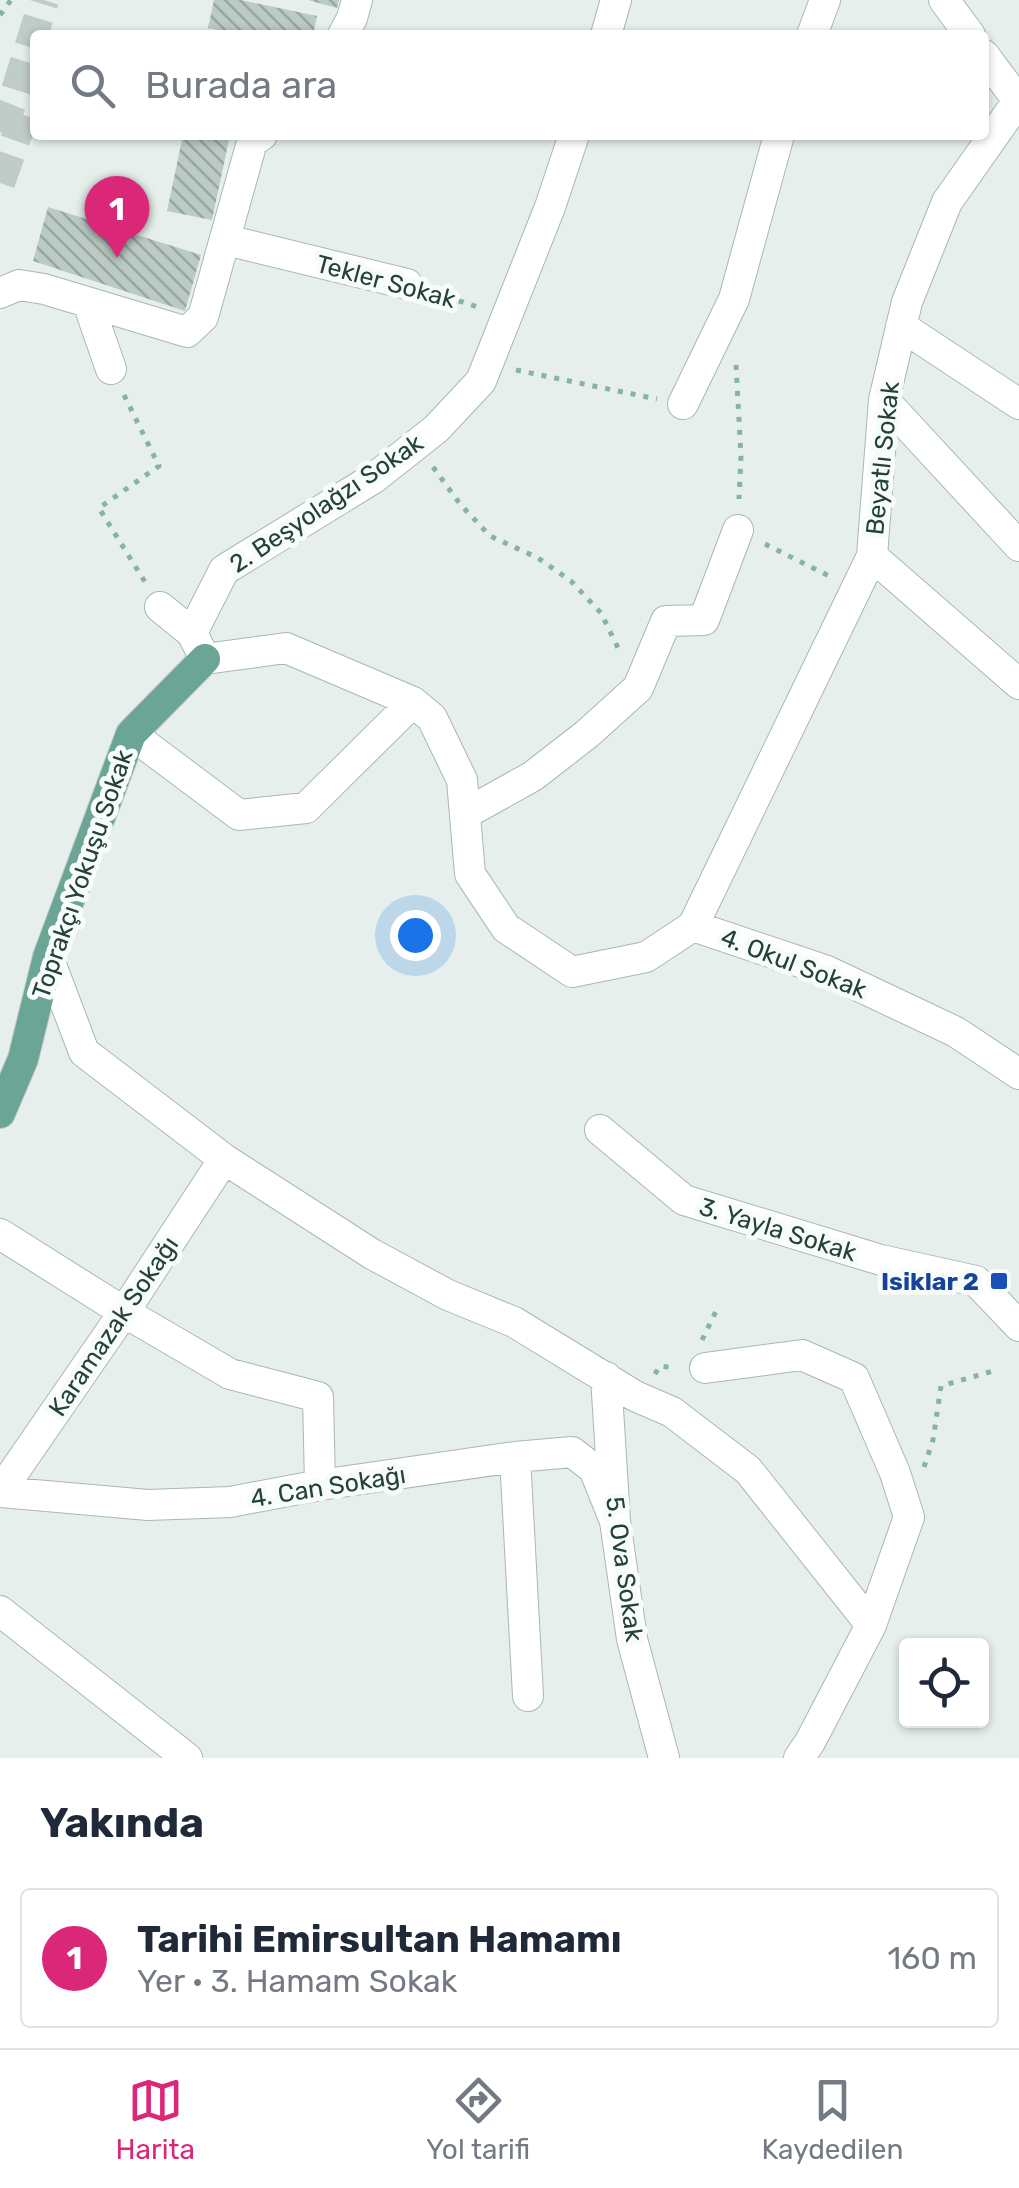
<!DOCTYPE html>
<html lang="tr">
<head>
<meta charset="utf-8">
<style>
  body { margin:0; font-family:Rubik,sans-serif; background:#f6f6f7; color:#1f2937 }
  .controls { position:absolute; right:30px; bottom:30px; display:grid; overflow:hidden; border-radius:10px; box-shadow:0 2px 8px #0004 }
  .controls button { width:90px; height:90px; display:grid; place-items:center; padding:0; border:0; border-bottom:2px solid #e0e1e3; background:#fff; color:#1f2937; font:50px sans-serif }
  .you { position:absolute; left:415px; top:935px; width:35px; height:35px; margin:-25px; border:8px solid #fff; border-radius:50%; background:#1a73e8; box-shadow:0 0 0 15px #1a73e833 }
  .badge { display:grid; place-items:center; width:65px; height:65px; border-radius:50%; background:#db2777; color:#fff; font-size:32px; font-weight:700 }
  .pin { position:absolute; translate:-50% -82px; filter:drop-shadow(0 2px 5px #0008) }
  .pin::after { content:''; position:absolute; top:52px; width:35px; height:30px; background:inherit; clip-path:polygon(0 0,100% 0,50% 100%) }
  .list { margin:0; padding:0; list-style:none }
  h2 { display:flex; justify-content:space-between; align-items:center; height:130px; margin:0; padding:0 40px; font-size:42px }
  h2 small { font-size:32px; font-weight:400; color:#747a83 }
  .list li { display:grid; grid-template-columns:65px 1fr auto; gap:30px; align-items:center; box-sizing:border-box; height:140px; margin:0 20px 20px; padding:0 20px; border:2px solid #e0e1e3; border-radius:10px }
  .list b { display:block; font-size:38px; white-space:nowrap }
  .list p { margin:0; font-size:32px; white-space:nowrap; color:#747a83 }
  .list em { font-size:32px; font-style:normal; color:#747a83 }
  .icon { flex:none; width:55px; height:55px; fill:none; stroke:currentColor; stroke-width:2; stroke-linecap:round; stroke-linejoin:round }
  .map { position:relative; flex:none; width:1019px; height:1758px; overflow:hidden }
  .search { position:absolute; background:#fff; box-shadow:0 2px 8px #0004; left:30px; right:30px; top:30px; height:110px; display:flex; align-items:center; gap:25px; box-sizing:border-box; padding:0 35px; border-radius:10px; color:#747a83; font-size:38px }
  .sheet { height:290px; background:#fff }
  nav { display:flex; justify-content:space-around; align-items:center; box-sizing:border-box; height:140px; border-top:2px solid #e0e1e3; background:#fff; font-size:28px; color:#747a83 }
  nav a { display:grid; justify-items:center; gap:5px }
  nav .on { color:#db2777 }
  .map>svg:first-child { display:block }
  .building { fill:url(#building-back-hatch) }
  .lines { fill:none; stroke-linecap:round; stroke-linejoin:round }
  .major-tunnel { stroke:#bfccc8; stroke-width:30; stroke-dasharray:30 15; stroke-linecap:butt }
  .minor-casing { stroke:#a8b8b2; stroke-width:32 }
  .major-casing { stroke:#c2cac8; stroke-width:32 }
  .path { stroke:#86b3a5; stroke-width:5; stroke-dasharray:5 8; stroke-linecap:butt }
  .minor { stroke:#fff; stroke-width:30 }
  .major { stroke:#6aa596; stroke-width:30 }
  .transit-dot { fill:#1a4fb4; stroke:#f7fbf9; stroke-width:4 }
  .labels { text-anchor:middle; stroke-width:10; stroke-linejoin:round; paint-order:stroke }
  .street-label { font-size:25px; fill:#24423a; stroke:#f7fbf9 }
  .transit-label { font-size:25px; font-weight:bold; fill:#164399; stroke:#f7fbf9; text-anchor:end }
</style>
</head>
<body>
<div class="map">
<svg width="1019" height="1758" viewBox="0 0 1019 1758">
  <defs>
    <pattern id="building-back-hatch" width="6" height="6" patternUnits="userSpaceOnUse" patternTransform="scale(2.5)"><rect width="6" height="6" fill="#bbcac4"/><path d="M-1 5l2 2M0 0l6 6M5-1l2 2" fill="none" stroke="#98a6a0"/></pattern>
  </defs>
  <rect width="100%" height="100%" fill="#e6efeb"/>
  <path class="building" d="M214,0h27l76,16 -4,19h-70l-35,-7z
    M308,0h31l-2,8z
    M183,135h47l-18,85 -45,-9z
    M48,207l153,48 -16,56 -152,-50z"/>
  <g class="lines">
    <path class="major-tunnel" d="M0,132l14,-35 30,-97
      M0,183l24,-68"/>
    <g class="minor-casing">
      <path id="minor" d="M944,0l26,35
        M343,35l9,-17 5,-18
        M606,35l10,-35
        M812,35l13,-35
        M984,55l35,47
        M574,135l-24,72 -69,174 -45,48 -62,49 -150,92 -32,63 13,26 81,-11 127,54 19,16 30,62 8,94 36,54 66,44 74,-15 47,-31 134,45 129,61 63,42
        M226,240l181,44
        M0,293l19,-8 25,4 143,43 16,-15 49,-175 10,-7
        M88,303l23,66
        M901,326l118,78
        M884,400l135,146
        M683,404l51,-105 45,-164
        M872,556l147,128
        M160,607l32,26
        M131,734l108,81 67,-7 107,-106
        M465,814l68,-38 54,-42 51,-46 28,-67 38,-1 34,-90
        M693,926l179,-370 12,-156 23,-98 40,-100 71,-101
        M48,957l36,95 140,107 148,95 76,41 66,27 121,74 37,16 76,58 123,155
        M600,1130l84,70 197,60 95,21 43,45
        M0,1234l124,78 106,62 88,23 2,88
        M705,1368l97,-13 52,23 41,95 14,44 -38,108 -61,117 -11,16
        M606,1377l9,144 17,118 32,119
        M515,1457l13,239
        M0,1492l148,13 82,-3 90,-17 195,-28 57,-5 22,17 21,52
        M0,1492l124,-180 100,-153
        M0,1611l187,147"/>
    </g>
    <g class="major-casing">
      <path id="major" d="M0,1113l23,-54 25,-102 83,-223 74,-75"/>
    </g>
    <path class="path" d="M0,15l11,-15
      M434,293l47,15
      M736,365l5,91 -2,43
      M516,370l141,29
      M124,395l35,71 -60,42 46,74
      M433,467l27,37 30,32 48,22 33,23 30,32 19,39
      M765,544l66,33
      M702,1340l16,-33
      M655,1374l5,-8 15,2
      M924,1467l9,-27 8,-54 52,-15"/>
    <use href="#minor" class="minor"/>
    <use href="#major" class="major"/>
  </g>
  <rect class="transit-dot" x="989" y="1271" width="20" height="20" rx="5"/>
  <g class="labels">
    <g class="street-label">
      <text transform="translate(386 281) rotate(15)" y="9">Tekler Sokak</text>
      <text transform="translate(882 458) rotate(-84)" y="9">Beyatlı Sokak</text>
      <text transform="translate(326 503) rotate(-34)" y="9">2. Beşyolağzı Sokak</text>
      <text transform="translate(82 874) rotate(-71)" y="9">Toprakçı Yokuşu Sokak</text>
      <text transform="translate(794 963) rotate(21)" y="9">4. Okul Sokak</text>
      <text transform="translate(778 1229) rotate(17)" y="9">3. Yayla Sokak</text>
      <text transform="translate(113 1326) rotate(-56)" y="9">Karamazak Sokağı</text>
      <text transform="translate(328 1486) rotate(-9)" y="9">4. Can Sokağı</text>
      <text transform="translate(625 1569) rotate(82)" y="9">5. Ova Sokak</text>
    </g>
    <g class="transit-label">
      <text x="979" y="1290">Isiklar 2</text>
    </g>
  </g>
</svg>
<div class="controls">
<button><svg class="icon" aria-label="locate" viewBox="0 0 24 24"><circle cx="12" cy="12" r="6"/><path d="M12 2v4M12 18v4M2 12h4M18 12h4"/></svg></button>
</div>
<div class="you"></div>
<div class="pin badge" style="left:117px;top:258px">1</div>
<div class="search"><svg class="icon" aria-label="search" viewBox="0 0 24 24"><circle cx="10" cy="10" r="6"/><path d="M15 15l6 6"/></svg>Burada ara</div>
</div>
<section class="sheet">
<h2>Yakında<small></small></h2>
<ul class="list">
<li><span class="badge">1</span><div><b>Tarihi Emirsultan Hamamı</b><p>Yer · 3. Hamam Sokak</p></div><em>160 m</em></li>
</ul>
</section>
<nav>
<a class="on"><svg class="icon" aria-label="map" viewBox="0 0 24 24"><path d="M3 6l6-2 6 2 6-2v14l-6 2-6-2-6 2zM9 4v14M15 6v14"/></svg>Harita</a>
<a><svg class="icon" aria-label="directions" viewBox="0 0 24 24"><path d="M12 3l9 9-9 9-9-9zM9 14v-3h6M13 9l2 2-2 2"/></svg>Yol tarifi</a>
<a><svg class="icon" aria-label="saved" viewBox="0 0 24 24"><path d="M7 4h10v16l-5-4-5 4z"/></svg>Kaydedilen</a>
</nav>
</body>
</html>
